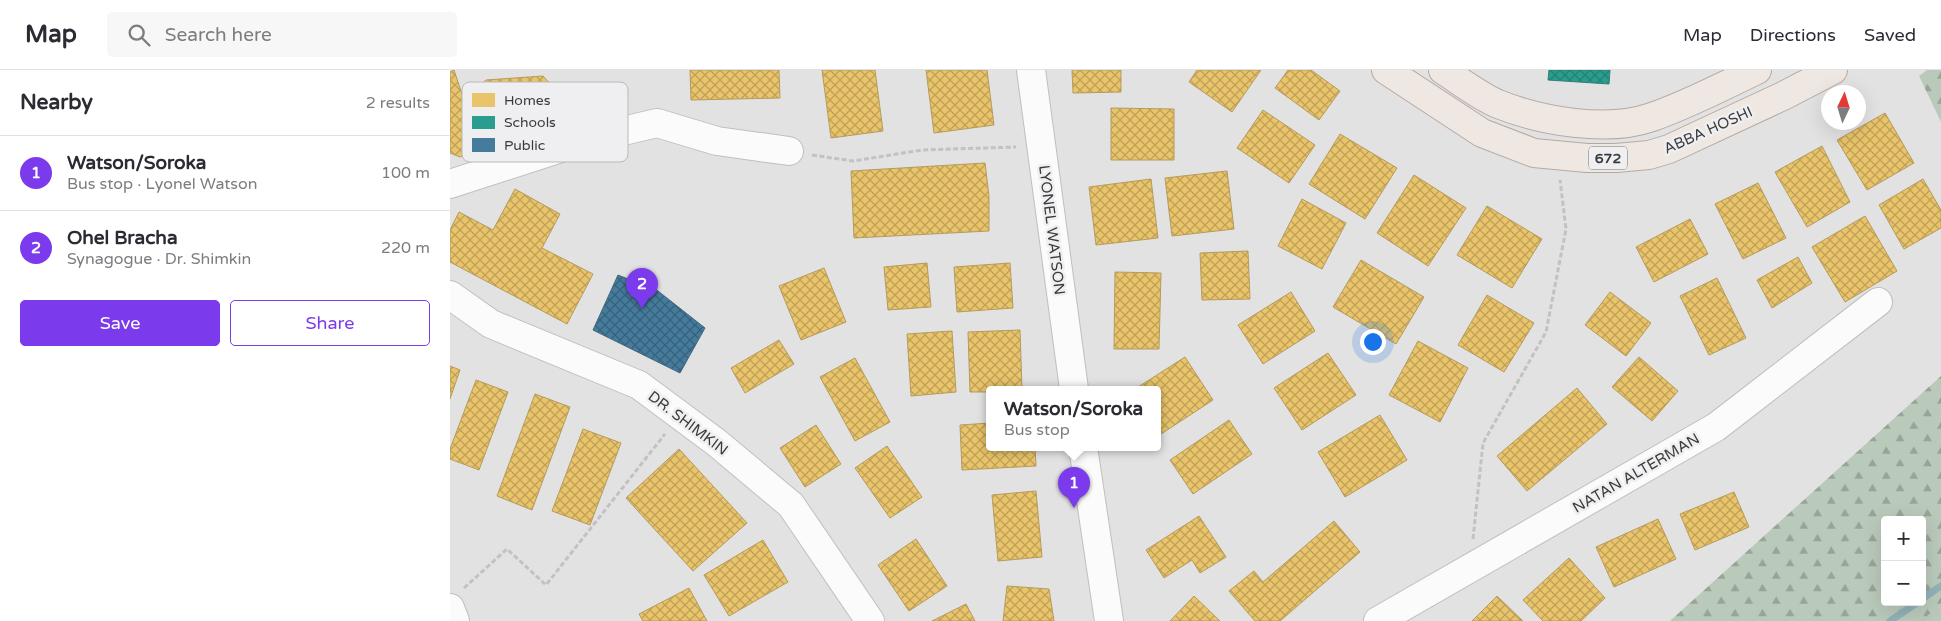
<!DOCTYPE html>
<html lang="en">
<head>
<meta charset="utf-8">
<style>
  body { margin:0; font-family:"Varela Round",sans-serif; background:#f7f7f7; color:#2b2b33 }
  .controls { position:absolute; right:15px; bottom:15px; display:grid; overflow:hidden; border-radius:5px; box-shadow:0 5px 20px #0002 }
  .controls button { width:45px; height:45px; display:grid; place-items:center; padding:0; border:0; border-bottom:1px solid #e1e1e2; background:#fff; color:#2b2b33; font:25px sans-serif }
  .compass { position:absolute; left:1371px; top:15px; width:45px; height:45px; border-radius:50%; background:#fff; box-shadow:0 5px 20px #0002; rotate:4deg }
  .you { position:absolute; left:922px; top:271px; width:18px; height:18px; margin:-12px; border:4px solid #fff; border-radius:50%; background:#1a73e8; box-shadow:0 0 0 8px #1a73e833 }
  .badge { display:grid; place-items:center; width:32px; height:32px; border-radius:50%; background:#7c3aed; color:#fff; font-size:16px; font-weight:700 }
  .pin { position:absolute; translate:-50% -41px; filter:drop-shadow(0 1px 2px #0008) }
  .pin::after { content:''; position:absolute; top:26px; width:18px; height:15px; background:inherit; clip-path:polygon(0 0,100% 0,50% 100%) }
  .popup { position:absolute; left:536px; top:316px; width:175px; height:65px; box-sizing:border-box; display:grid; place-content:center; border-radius:5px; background:#fff; filter:drop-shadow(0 1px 4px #0005); font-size:16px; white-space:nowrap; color:#7c7c81 }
  .popup b { font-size:19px; color:#2b2b33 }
  .popup::after { content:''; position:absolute; left:50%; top:100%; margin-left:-10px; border:10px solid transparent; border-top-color:#fff }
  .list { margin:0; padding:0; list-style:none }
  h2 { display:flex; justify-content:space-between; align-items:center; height:65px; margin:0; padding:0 20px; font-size:21px }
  h2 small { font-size:16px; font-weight:400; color:#7c7c81 }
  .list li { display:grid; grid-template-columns:32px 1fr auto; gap:15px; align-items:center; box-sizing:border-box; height:75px; padding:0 20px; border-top:1px solid #e1e1e2 }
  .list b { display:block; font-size:19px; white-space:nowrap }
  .list p { margin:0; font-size:16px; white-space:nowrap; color:#7c7c81 }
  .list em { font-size:16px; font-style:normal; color:#7c7c81 }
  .actions { display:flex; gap:10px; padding:15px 20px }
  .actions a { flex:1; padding:11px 0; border:1px solid #7c3aed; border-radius:5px; text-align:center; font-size:18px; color:#7c3aed }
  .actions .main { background:#7c3aed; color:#fff }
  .icon { flex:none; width:28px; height:28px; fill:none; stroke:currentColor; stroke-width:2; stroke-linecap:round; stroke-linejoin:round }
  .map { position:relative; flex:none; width:1491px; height:551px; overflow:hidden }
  header { display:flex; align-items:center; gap:30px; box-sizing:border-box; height:70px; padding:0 25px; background:#fff; border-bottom:1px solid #e1e1e2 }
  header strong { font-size:24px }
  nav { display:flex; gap:28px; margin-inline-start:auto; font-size:18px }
  .search { width:350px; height:45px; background:#f7f7f7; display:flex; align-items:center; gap:12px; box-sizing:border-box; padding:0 18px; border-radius:5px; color:#7c7c81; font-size:19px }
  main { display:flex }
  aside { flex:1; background:#fff }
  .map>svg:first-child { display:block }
  .forest { fill:url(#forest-firs); fill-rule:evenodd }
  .homes { fill:url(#homes-cross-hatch); stroke:#b59b5c }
  .schools { fill:url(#schools-cross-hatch); stroke:#2f8076 }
  .public { fill:url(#public-cross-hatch); stroke:#426880 }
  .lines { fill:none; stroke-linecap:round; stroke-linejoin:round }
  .stream { stroke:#91b2b7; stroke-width:7 }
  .minor-casing { stroke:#bfbfbf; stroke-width:30 }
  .major-casing { stroke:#b5aaa2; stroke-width:30 }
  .path { stroke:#c2c2c3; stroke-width:3; stroke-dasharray:5 2.5; stroke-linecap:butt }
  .minor { stroke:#fbfbfb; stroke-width:28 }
  .major { stroke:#eee7e2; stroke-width:28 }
  .labels { text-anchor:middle; stroke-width:5; stroke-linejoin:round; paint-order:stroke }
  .shield { fill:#efeff1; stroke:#717172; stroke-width:1 }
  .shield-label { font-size:14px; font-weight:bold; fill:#3b3b3b }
  .street-label { font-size:15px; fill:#3b3b3b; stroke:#efeff1 }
  .key { fill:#efeff1; stroke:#b9b9ba; stroke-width:1 }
  .key-label { font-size:14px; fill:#3b3b3b }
</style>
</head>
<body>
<header>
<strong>Map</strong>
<div class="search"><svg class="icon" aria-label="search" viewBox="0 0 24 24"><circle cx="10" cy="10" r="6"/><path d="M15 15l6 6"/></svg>Search here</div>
<nav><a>Map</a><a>Directions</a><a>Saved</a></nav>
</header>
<main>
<aside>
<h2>Nearby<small>2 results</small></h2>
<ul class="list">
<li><span class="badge">1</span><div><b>Watson/Soroka</b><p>Bus stop · Lyonel Watson</p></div><em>100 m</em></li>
<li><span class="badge">2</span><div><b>Ohel Bracha</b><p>Synagogue · Dr. Shimkin</p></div><em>220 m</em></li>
</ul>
<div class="actions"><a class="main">Save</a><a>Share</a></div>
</aside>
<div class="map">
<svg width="1491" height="551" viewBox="0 0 1491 551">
  <defs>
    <pattern id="forest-firs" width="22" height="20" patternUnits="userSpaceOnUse" patternTransform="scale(1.25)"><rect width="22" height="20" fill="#b9c9ba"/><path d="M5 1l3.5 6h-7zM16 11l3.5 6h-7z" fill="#98a498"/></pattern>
    <pattern id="homes-cross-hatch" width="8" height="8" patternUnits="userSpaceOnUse" patternTransform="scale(1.25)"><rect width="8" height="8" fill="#e9c46a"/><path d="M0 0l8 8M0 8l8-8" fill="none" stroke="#bea058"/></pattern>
    <pattern id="schools-cross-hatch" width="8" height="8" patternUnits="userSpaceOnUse" patternTransform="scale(1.25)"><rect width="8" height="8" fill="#2a9d8f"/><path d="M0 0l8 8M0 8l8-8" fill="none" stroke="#258176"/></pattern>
    <pattern id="public-cross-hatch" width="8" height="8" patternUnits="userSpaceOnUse" patternTransform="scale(1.25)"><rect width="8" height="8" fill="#457b9d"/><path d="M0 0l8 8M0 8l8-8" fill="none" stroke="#38617a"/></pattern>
  </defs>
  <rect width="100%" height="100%" fill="#e2e2e3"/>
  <path class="forest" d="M1477,0h14v52l-22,-46z
    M1491,306v245h-271zM1435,450h37v82h-37z"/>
  <path class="homes" d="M4,0l10,30 22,-20 57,-4 25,27 -108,54 -10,-4v-81z
    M240,0h89l1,28 -89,2z
    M372,0h53l8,61 -52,7z
    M476,0h61l7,55 -60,8z
    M622,0h49v22l-48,1z
    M747,0h64l-29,42 -43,-30z
    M838,0h23l29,21 -21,29 -44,-32z
    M661,38l63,1v51h-63z
    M813,40l52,35 -26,38 -52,-35z
    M1435,43l29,50 -47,27 -30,-50z
    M890,64l57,34 -32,51 -56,-35z
    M1372,76l28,56 -43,25 -32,-55z
    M535,93l4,33v35l-135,7 -3,-67z
    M777,101l7,58 -62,7 -7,-58z
    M964,105l52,33 -38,58 -51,-33z
    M701,109l7,59 -62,7 -7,-58z
    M1473,109l18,31v18l-37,21 -25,-44z
    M1308,113l28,55 -43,21 -28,-55z
    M65,119l45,25 -18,34 51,26 -26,50 -117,-62v-32l9,-18 34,18z
    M852,129l44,24 -24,46 -44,-23z
    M1037,136l55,33 -30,49 -55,-33z
    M1415,146l32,55 -52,31 -33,-55z
    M1240,149l18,35 -54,28 -18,-35z
    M798,181l2,48 -48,1 -2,-47z
    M1348,187l14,26 -40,25 -15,-28z
    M911,190l63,37 -28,47 -63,-37z
    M477,193l4,44 -43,3 -4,-43z
    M560,193l3,45 -56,4 -3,-45z
    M374,198l22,54 -45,18 -22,-54z
    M665,202l46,1 -2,76h-45z
    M1267,208l29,60 -37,17 -29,-59z
    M841,222l24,39 -52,33 -25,-39z
    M1160,222l41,31 -25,33 -41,-31z
    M1037,225l47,28 -30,49 -46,-27z
    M570,260l2,59h-32v3h-20l-2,-60z
    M502,261l4,61 -45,4 -4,-62z
    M329,270l15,24 -49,29 -14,-25z
    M968,271l50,27 -28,54 -51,-27z
    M878,283l28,42 -54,35 -28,-42z
    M735,287l28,43 -55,36v-47h-23z
    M1189,287l39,34 -26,30 -40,-34z
    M405,288l35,64 -35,19 -35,-64z
    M0,296l10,4 -10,29z
    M26,310l32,12 -29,78 -29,-11v-10z
    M1127,318l30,36 -80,67 -30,-35z
    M85,324l35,13 -38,103 -35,-14z
    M930,345l27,45 -62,37 -27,-45z
    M779,350l23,34 -59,40 -23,-34z
    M540,353v24h45l1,19 -74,4 -2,-45z
    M366,355l25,39 -36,23 -25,-39z
    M133,359l38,14 -31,82 -38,-14z
    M437,376l35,51 -32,21 -35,-50z
    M229,379l68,74 -54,48 -67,-73z
    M586,421l6,66 -44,4 -6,-66z
    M1284,422l15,35 -54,23 -15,-36z
    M749,446l27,41 -26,16 -8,-13 -28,18 -18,-28z
    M1208,449l18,40 -62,28 -18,-40z
    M884,451l26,31 -80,69h-25l-26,-30 25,-20 9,11z
    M466,469l31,47 -38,25 -31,-46z
    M313,470l25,42 -59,34 -25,-41z
    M1119,488l36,40 -24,23h-38l-20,-21z
    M557,516l42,3 5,32h-51z
    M239,518l18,33h-64l-4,-7z
    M744,526l26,25h-50z
    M1047,526l26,25h-51z
    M516,534l9,17h-43z"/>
  <path class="schools" d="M1099,0h61l-1,14 -61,-4z"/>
  <path class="public" d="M168,205l40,16 47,37 -25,45 -87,-43z"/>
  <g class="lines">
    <path class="stream" d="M1472,529l19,-13
      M1440,551l28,-19"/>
    <g class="minor-casing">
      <path id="minor" d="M581,0l43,319
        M0,114l139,-45 68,-16 60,18 72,10
        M0,225l41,29 148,61 78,58 74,62 79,116
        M633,377l26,174
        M0,538l5,13
        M928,551l338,-194 162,-125"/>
    </g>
    <g class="major-casing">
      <path id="major" d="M936,0l96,63 52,20 53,5h29l33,-3 20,-6 114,-53 50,-26
        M993,0c17,11 36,26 55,34 43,17 109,29 154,13 35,-12 71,-31 105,-47"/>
    </g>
    <path class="path" d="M362,85l41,6 69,-11 94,-3
      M1023,469l10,-96 63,-111 20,-103 -6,-49
      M14,518l43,-39 39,36 119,-151
      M1472,551l19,-13"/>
    <use href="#minor" class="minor"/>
    <use href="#major" class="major"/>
  </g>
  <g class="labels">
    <rect class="shield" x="1139" y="76.5" width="38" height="23" rx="4"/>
    <g class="shield-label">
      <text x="1158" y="93">672</text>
    </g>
    <g class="street-label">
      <text transform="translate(1258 60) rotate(-24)" y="5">ABBA HOSHI</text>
      <text transform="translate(602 160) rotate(83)" y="5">LYONEL WATSON</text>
      <text transform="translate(238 353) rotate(37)" y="5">DR. SHIMKIN</text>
      <text transform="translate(1186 403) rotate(-30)" y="5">NATAN ALTERMAN</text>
    </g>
  </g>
  <rect x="12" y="12" width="166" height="80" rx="8" class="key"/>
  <rect x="22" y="23" width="23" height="14" fill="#e9c46a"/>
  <rect x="22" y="46" width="23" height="13" fill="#2a9d8f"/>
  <rect x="22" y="68" width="23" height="14" fill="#457b9d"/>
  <g class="key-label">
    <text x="54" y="35">Homes</text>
    <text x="54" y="57">Schools</text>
    <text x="54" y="80">Public</text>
  </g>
</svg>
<div class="controls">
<button>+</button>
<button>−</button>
</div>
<svg class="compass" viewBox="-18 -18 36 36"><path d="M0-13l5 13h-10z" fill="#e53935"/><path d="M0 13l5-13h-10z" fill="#7c7c81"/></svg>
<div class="you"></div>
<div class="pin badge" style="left:624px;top:438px">1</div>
<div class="popup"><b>Watson/Soroka</b>Bus stop</div>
<div class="pin badge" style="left:192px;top:239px">2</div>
</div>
</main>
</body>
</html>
